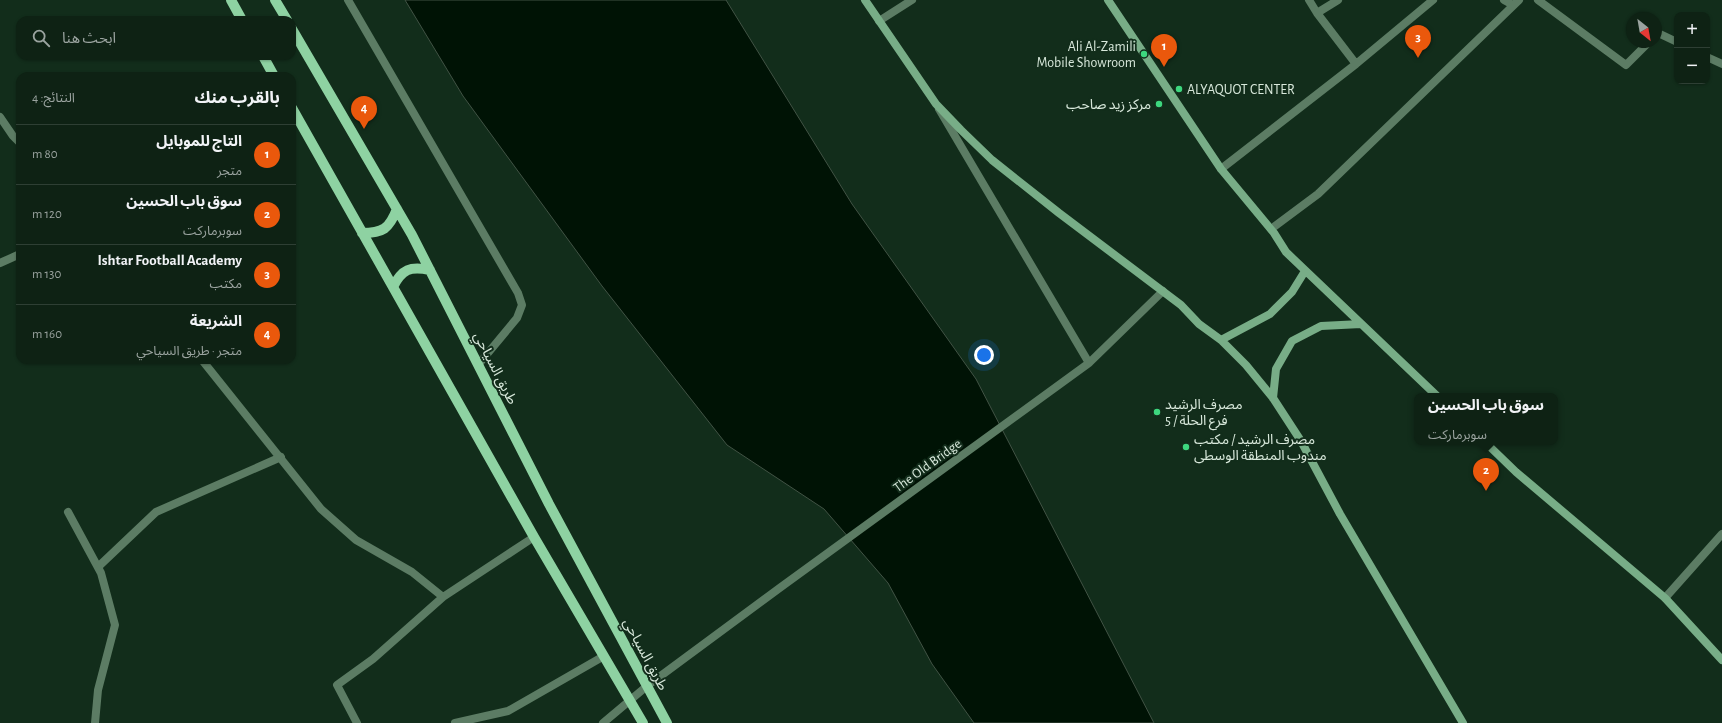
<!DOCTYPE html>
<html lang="ar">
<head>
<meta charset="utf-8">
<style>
  body { margin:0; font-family:"Alegreya Sans","Noto Sans Arabic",sans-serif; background:#1c2f22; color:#f1f3f6; direction:rtl }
  .controls { position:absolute; right:12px; top:12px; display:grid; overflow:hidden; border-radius:8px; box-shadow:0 1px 3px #0004 }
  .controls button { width:36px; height:36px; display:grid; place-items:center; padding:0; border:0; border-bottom:1px solid #2e3f34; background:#0e2214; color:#f1f3f6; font:20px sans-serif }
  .compass { position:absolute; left:1626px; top:12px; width:36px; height:36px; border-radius:50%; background:#0e2214; box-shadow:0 1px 3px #0004; rotate:149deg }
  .you { position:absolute; left:984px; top:355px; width:14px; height:14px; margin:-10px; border:3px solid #fff; border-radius:50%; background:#1a73e8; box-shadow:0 0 0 6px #1a73e833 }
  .badge { display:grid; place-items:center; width:26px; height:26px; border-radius:50%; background:#ea580c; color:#fff; font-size:13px; font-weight:700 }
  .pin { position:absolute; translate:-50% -33px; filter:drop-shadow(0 1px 2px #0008) }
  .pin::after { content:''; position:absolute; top:21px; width:14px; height:12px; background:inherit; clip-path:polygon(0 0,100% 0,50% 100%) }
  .popup { position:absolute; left:1414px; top:393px; width:144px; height:52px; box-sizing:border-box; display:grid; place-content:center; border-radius:8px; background:#0e2214; filter:drop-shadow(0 1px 3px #0005); font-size:13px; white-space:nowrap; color:#9ba4a0 }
  .popup b { font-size:15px; color:#f1f3f6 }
  .popup::after { content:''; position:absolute; left:50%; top:100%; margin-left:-8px; border:8px solid transparent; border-top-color:#0e2214 }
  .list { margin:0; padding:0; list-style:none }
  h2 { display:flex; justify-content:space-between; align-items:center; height:52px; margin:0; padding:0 16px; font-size:17px }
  h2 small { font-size:13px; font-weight:400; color:#9ba4a0 }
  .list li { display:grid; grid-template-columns:26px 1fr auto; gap:12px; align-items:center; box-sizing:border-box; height:60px; padding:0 16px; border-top:1px solid #2e3f34 }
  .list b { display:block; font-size:15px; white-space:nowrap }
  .list p { margin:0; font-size:13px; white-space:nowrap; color:#9ba4a0 }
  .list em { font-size:13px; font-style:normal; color:#9ba4a0 }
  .icon { flex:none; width:22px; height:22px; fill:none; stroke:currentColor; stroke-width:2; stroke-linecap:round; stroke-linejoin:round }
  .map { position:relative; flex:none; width:1722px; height:723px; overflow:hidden; direction:ltr }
  .search { position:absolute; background:#0e2214; box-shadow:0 1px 3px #0004; left:16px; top:16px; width:280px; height:44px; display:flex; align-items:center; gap:10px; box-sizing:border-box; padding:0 14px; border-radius:12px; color:#9ba4a0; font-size:15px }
  .panel { position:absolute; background:#0e2214; box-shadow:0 1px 3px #0004; left:16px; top:72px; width:280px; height:292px; border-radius:12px; direction:rtl }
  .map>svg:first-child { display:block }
  .water { fill:#001305; stroke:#415345 }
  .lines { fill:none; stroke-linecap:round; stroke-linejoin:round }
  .lane { stroke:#5c7c64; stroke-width:8 }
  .street { stroke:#5c7c64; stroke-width:8 }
  .secondary { stroke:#78ad87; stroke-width:8 }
  .primary { stroke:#8ed2a2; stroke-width:10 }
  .poi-dot { fill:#3dd77e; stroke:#122d1b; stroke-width:1.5 }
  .labels { text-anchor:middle; stroke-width:4; stroke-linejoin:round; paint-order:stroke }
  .poi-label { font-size:14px; fill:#d8e8db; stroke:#122d1b; text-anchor:start }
  .street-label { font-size:14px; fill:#d8e8db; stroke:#122d1b }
</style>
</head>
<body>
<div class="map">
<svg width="1722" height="723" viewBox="0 0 1722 723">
  <rect width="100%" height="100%" fill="#122d1b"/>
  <path class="water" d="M405,0h321l126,204 124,175 178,344h-180l-42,-59 -44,-81 -64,-74 -97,-64 -125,-159 -139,-190z"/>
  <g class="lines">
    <path class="lane" d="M348,0l170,293 4,12 -5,13 -39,47"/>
    <path class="street" d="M1309,0l8,13 39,51
      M1504,0l9,5
      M1538,0l88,65 23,-23
      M1317,13l21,-13
      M879,21l33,-21
      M1656,35l2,-2 19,9
      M1707,57l15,7
      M939,109l150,254
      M0,117l13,19 7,7
      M1221,169l135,-105 77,-64
      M1271,229l47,-35 201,-194
      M0,263l20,-9
      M202,360l119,149 35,31 56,32 31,25
      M68,512l33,61 14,52 -17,65 -3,33
      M98,567l58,-55 125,-55
      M1665,598l57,-64
      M357,723l-20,-38 36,-26 70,-62 91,-60
      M455,723l53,-12 96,-55
      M603,723l44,-37 134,-99 308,-224 74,-72"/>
    <path class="secondary" d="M865,0l71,104 25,26 31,30 67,53 122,92 18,19 22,16 25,25 27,33 28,43 39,73 123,209
      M1108,0l113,169 53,64 12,19 151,144
      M1221,340l49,-26 22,-22 13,-21
      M1273,398l3,-29 16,-28 29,-15 40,-2
      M1485,442l31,30 149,126 57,62"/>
    <path class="primary" d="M231,0l11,20
      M275,0l12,20
      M292,29l120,206 137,269 118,219
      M263,56l11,20
      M292,108l242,429 109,186
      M362,233c21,0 27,-4 35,-24
      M393,287c9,-18 17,-21 37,-17"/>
  </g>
  <g class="poi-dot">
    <circle cx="1144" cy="54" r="4"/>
    <circle cx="1179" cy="89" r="4"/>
    <circle cx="1159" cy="104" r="4"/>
    <circle cx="1157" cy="412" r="4"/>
    <circle cx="1186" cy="447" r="4"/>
  </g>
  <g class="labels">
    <g class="poi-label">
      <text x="1136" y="51" text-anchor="end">Ali Al-Zamili<tspan x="1136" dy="16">Mobile Showroom</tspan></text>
      <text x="1187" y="94">ALYAQUOT CENTER</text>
      <text x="1151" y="109" text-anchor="end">مركز زيد صاحب</text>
      <text x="1165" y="409">مصرف الرشيد<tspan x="1165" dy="16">فرع الحلة / 5</tspan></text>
      <text x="1194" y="444">مصرف الرشيد / مكتب<tspan x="1194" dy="16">مندوب المنطقة الوسطى</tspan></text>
    </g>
    <g class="street-label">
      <text transform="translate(496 368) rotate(63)" y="5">طريق السياحي</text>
      <text transform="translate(927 465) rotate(-36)" y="5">The Old Bridge</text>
      <text transform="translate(646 654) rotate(62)" y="5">طريق السياحي</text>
    </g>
  </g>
</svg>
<div class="controls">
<button>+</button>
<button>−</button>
</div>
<svg class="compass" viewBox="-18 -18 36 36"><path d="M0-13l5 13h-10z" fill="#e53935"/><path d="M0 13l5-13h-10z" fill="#9ba4a0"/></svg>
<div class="you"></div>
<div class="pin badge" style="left:1164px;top:67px">1</div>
<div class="pin badge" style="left:1486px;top:491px">2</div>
<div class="popup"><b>سوق باب الحسين</b>سوبرماركت</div>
<div class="pin badge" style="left:1418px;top:58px">3</div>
<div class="pin badge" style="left:364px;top:129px">4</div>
<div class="search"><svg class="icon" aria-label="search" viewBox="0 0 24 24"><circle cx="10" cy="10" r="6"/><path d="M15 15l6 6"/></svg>ابحث هنا</div>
<section class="panel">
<h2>بالقرب منك<small>النتائج: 4</small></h2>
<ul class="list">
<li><span class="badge">1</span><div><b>التاج للموبايل</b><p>متجر</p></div><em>80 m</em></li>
<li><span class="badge">2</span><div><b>سوق باب الحسين</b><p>سوبرماركت</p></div><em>120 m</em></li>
<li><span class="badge">3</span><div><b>Ishtar Football Academy</b><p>مكتب</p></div><em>130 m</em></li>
<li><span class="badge">4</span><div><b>الشريعة</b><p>متجر · طريق السياحي</p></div><em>160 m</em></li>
</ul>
</section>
</div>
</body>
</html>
